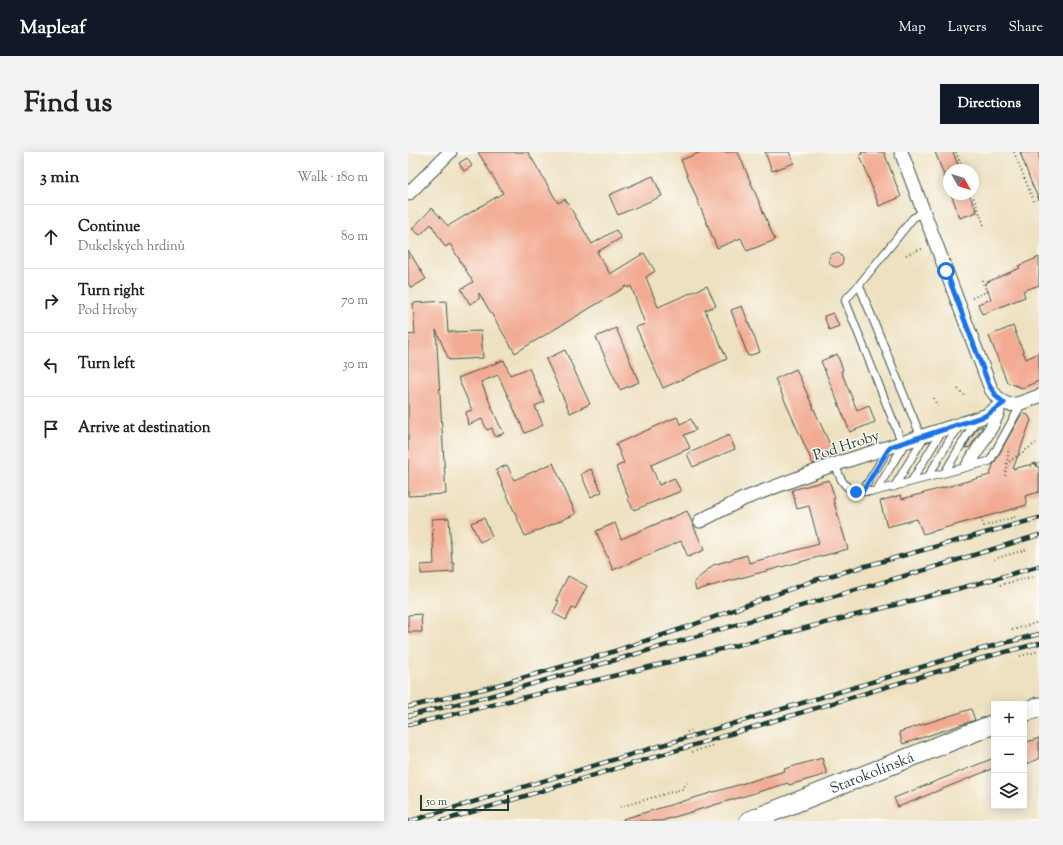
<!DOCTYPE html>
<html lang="en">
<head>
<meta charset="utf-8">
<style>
  body { margin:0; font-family:"Sorts Mill Goudy",serif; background:#f2f2f2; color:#222 }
  .controls { position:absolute; right:12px; bottom:12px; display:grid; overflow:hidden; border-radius:0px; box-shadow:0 2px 10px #0003 }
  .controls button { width:36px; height:36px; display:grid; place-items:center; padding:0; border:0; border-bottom:1px solid #e0e0e0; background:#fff; color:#222; font:20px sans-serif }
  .compass { position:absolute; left:535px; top:12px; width:36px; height:36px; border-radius:50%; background:#fff; box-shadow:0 2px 10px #0003; rotate:129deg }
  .scale { position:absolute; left:12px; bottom:10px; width:89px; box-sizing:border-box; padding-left:4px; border:2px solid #1f3d34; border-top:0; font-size:11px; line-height:14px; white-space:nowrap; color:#1f3d34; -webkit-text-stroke:3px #fdfcf7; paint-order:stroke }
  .stop { position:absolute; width:12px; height:12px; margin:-9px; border:3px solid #1a73e8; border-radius:50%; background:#fff }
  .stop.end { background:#1a73e8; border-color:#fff; box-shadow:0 1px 4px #0008 }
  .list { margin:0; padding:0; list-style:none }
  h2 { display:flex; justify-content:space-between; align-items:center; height:52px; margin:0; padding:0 16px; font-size:17px }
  h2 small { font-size:13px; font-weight:400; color:#767676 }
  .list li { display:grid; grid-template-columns:26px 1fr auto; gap:12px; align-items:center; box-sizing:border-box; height:64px; padding:0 16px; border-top:1px solid #e0e0e0 }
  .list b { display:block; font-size:15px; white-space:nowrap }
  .list p { margin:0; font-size:13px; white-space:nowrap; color:#767676 }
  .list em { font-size:13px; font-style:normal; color:#767676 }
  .icon { flex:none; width:22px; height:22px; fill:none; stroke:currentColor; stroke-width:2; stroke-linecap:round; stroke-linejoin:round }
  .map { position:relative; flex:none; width:631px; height:669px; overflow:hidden; border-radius:0px }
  header { display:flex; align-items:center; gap:24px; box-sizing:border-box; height:56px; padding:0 20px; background:#111827; color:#fff }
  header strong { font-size:19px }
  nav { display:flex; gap:22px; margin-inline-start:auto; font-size:14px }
  .intro { display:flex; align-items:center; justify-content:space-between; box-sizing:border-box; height:96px; padding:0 24px }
  h1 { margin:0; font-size:28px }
  .button { padding:10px 18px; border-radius:0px; background:#111827; color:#fff; font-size:14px; font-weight:700 }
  main { display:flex; gap:24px; padding:0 24px }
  aside { flex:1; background:#fff; border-radius:0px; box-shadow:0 2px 10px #0003 }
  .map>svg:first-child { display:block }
  .building { fill:#f2aa92 }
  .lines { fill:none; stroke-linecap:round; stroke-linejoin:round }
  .lane-casing { stroke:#3e5649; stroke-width:9 }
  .street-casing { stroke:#3e5649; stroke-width:15 }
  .secondary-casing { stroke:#3e5649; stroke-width:21 }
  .path { stroke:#3e5649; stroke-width:2; stroke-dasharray:1 3; stroke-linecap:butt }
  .lane { stroke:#fff; stroke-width:7 }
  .street { stroke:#fff; stroke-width:13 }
  .secondary { stroke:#fff; stroke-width:19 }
  .rail-casing { stroke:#1f3d34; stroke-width:4.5 }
  .rail { stroke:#fdfcf7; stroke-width:3; stroke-dasharray:9; stroke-linecap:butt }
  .route { stroke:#1a73e8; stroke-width:5 }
  .labels { text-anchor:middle; stroke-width:3; stroke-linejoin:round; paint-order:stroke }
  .street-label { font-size:15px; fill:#1f3d34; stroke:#fdfcf7 }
</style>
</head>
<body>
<header>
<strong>Mapleaf</strong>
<nav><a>Map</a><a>Layers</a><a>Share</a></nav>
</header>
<div class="intro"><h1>Find us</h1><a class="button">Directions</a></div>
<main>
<aside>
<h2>3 min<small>Walk · 180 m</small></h2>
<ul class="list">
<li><svg class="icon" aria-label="ahead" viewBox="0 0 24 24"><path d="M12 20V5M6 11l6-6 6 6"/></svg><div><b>Continue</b><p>Dukelských hrdinů</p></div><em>80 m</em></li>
<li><svg class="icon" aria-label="right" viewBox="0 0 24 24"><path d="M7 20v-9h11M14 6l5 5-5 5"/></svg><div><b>Turn right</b><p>Pod Hroby</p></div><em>70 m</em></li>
<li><svg class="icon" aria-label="left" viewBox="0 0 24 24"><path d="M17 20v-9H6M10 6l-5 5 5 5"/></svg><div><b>Turn left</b></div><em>30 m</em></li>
<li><svg class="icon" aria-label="arrive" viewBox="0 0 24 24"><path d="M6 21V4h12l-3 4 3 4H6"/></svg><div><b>Arrive at destination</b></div></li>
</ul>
</aside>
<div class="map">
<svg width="631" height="669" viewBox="0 0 631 669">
  <rect width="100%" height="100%" fill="#fdfcf7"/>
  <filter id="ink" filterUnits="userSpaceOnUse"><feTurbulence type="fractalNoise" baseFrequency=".025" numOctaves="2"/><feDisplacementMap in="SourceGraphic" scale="8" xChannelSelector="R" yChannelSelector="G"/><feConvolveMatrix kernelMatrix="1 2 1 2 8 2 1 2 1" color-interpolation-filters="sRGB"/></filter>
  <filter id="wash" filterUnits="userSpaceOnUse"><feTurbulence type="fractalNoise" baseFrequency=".012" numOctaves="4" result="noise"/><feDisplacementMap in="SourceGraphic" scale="16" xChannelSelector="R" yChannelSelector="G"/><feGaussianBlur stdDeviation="0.9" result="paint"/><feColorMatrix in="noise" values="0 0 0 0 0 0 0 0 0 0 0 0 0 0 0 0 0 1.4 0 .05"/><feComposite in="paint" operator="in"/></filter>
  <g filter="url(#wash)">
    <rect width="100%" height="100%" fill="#eee1c1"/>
    <g id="blocks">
      <path class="building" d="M70,0h50l30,51 7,-4 27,45 24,-14 5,8 -24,14 13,22 34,-21 11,18 -9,6 12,30 49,-21 9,20 -11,4 22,49 -64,29 -27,-61 9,-3 -14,-38 -3,2 -1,-2 -112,67 -36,-60v6l-9,5 -9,-15 12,-7 -23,-38 -5,3 -14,-23 -11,11 -8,-6 20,-21 16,18 55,-33z
        M293,0h37l37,88 -28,11 -6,-13 -24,10 -36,-88z
        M357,0h24l5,11 -22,8z
        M453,0h23l17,45 -22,9 -19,-51 2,-1z
        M527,0h18l5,13 2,5h-11v18z
        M612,0h19v48l-8,-18z
        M59,6l5,8 -8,5 -5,-8z
        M245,24l9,20 -44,19 -9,-20z
        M543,42h18l8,18 -17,6z
        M0,98l18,29 -15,9 -3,-5z
        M421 108a7 7 0 1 1 14 0a7 7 0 1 1-14 0Z
        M631,105v28l-16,6 2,6 -43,17 -4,-10 13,-5 -6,-16 35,-15 -2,-2z
        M38,149l2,31 33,-1 2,27 -34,2 -13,-30 10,164 -38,2v-161l7,-1 -2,-31z
        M334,154l18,46 -12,4 -17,-46z
        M425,161l6,13 -10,4 -5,-14z
        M605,174l13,33 13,-6v28l-17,7 -15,-6 -18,-46z
        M208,176l23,54 -19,8 -24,-53z
        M157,198l25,54 -20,9 -24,-54z
        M429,202l6,16 -2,1 16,39 12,-5 6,17 -25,10 -29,-71z
        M96,208l6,15 19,-7 15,34 -9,4 8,19 -18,8 -27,-58 -17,7 18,42 5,9 -9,4 -3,-9 -5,2 -5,-11 -14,6 -2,-13 6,-2 -14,-32z
        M388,217l39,87 -22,8 -38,-85z
        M616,262l4,1 3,5 -18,49 23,-6 1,4h2v25l-14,4 2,9 -104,29 -6,-15 -30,8 -7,-26 21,-6 1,4 88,-24 3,-10 28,-50z
        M269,265l3,7 11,-5 5,11 -12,5 6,13 -39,17 8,20 15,-7 7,13 -47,19 -6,-11h1l-13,-32 8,-4 -8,-19z
        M575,274l-13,21 -5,1 12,-20z
        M321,283l6,14 -42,18 -6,-13z
        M145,311l23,51 -51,22 -29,-66 11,-5 7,15z
        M183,317l11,23 -11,5 -10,-23z
        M421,328l6,18 -2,1 15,50 -152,41 -2,-8 19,-17 34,-10 2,8 70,-19 -10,-38 -12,3 -5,-19z
        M279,359l17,39 -16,7 -7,-16 -68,29 -17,-39 19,-8 6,16z
        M41,366l3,45h2v9l-33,2v-9l13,-1 -2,-45z
        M76,366l8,18 -12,6 -9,-19z
        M160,424l19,10 -12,23 -3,-1 -6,12 -13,-7 6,-12 -3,-1z
        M13,462l1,18h-14v-17z
        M563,557l4,11 -72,24 -4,-12z
        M631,586v21l-15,6v-22z
        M414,606l5,16 -38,11 -1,-2 -127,38h-37l-1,-2 162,-48 -1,-2z
        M586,606v10l-96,39 -4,-9z"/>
    </g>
  </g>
  <g filter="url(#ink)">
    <use href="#blocks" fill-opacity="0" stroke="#3e5649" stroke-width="1"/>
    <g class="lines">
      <g class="lane-casing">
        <path id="lane" d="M451,133l62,152
          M494,291l-57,-143 14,-15 54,-67 11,-6
          M427,312c2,4 3,9 5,13 8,17 20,15 36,14l114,-30 32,-58
          M564,313l22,-37 7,-15
          M555,316l36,-58
          M537,320l31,-52
          M520,325l22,-38 11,-14
          M503,330l31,-51
          M486,335l30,-50
          M468,339l29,-48
          M454,340l27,-44"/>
      </g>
      <g class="street-casing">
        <path id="street" d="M493,0l90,237c15,24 26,15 48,7
          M0,42l42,-42
          M292,369l43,-22 84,-32 158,-51 19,-13"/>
      </g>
      <g class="secondary-casing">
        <g id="secondary">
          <path d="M616,560l15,-5"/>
          <path id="s1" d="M341,669l245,-97"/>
        </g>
      </g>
      <path class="path" d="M548,0l7,18
        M606,0l20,50
        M564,42l12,31
        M498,103l18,-7
        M574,128l4,12
        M564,146l16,-7
        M550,237l6,6
        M526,246l3,8
        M598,312l30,-21
        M623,314l8,-3
        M597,324l4,-28
        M573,366l3,8 34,-10
        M586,407l34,-10
        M592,433l35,-9
        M604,478l27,-8
        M612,504l19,-5
        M279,580l4,-2
        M284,600l22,-7
        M212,655l62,-18 5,-6"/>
      <use href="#lane" class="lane"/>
      <use href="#street" class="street"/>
      <use href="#secondary" class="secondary"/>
      <g class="rail-casing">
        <path id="rail" d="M0,555l79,-19 116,-33 84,-28 128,-47 224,-62
          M0,564l82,-20 115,-33 323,-94 111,-34
          M0,573l193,-46 189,-47 190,-49 59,-17
          M2,669l568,-171 61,-16
          M34,669l537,-162 60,-16"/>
      </g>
      <use href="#rail" class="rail"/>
    </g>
  </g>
  <g class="lines" filter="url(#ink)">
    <path class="route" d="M448,340h6l28,-45 95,-31 19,-13 -7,-6 -8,-12 -43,-114"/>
  </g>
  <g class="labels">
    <g class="street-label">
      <text transform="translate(438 293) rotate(-18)" y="5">Pod Hroby</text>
      <text dy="5" stroke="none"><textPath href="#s1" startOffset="132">Starokolínská</textPath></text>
    </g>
  </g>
</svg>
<div class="controls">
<button>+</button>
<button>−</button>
<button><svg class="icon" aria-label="layers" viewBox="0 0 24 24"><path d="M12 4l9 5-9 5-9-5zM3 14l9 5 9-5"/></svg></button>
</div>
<svg class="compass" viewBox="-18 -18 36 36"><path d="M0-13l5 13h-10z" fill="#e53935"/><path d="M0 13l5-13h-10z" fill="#767676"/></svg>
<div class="scale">50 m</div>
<div class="stop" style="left:538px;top:119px"></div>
<div class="stop end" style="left:448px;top:340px"></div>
</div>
</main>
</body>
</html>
